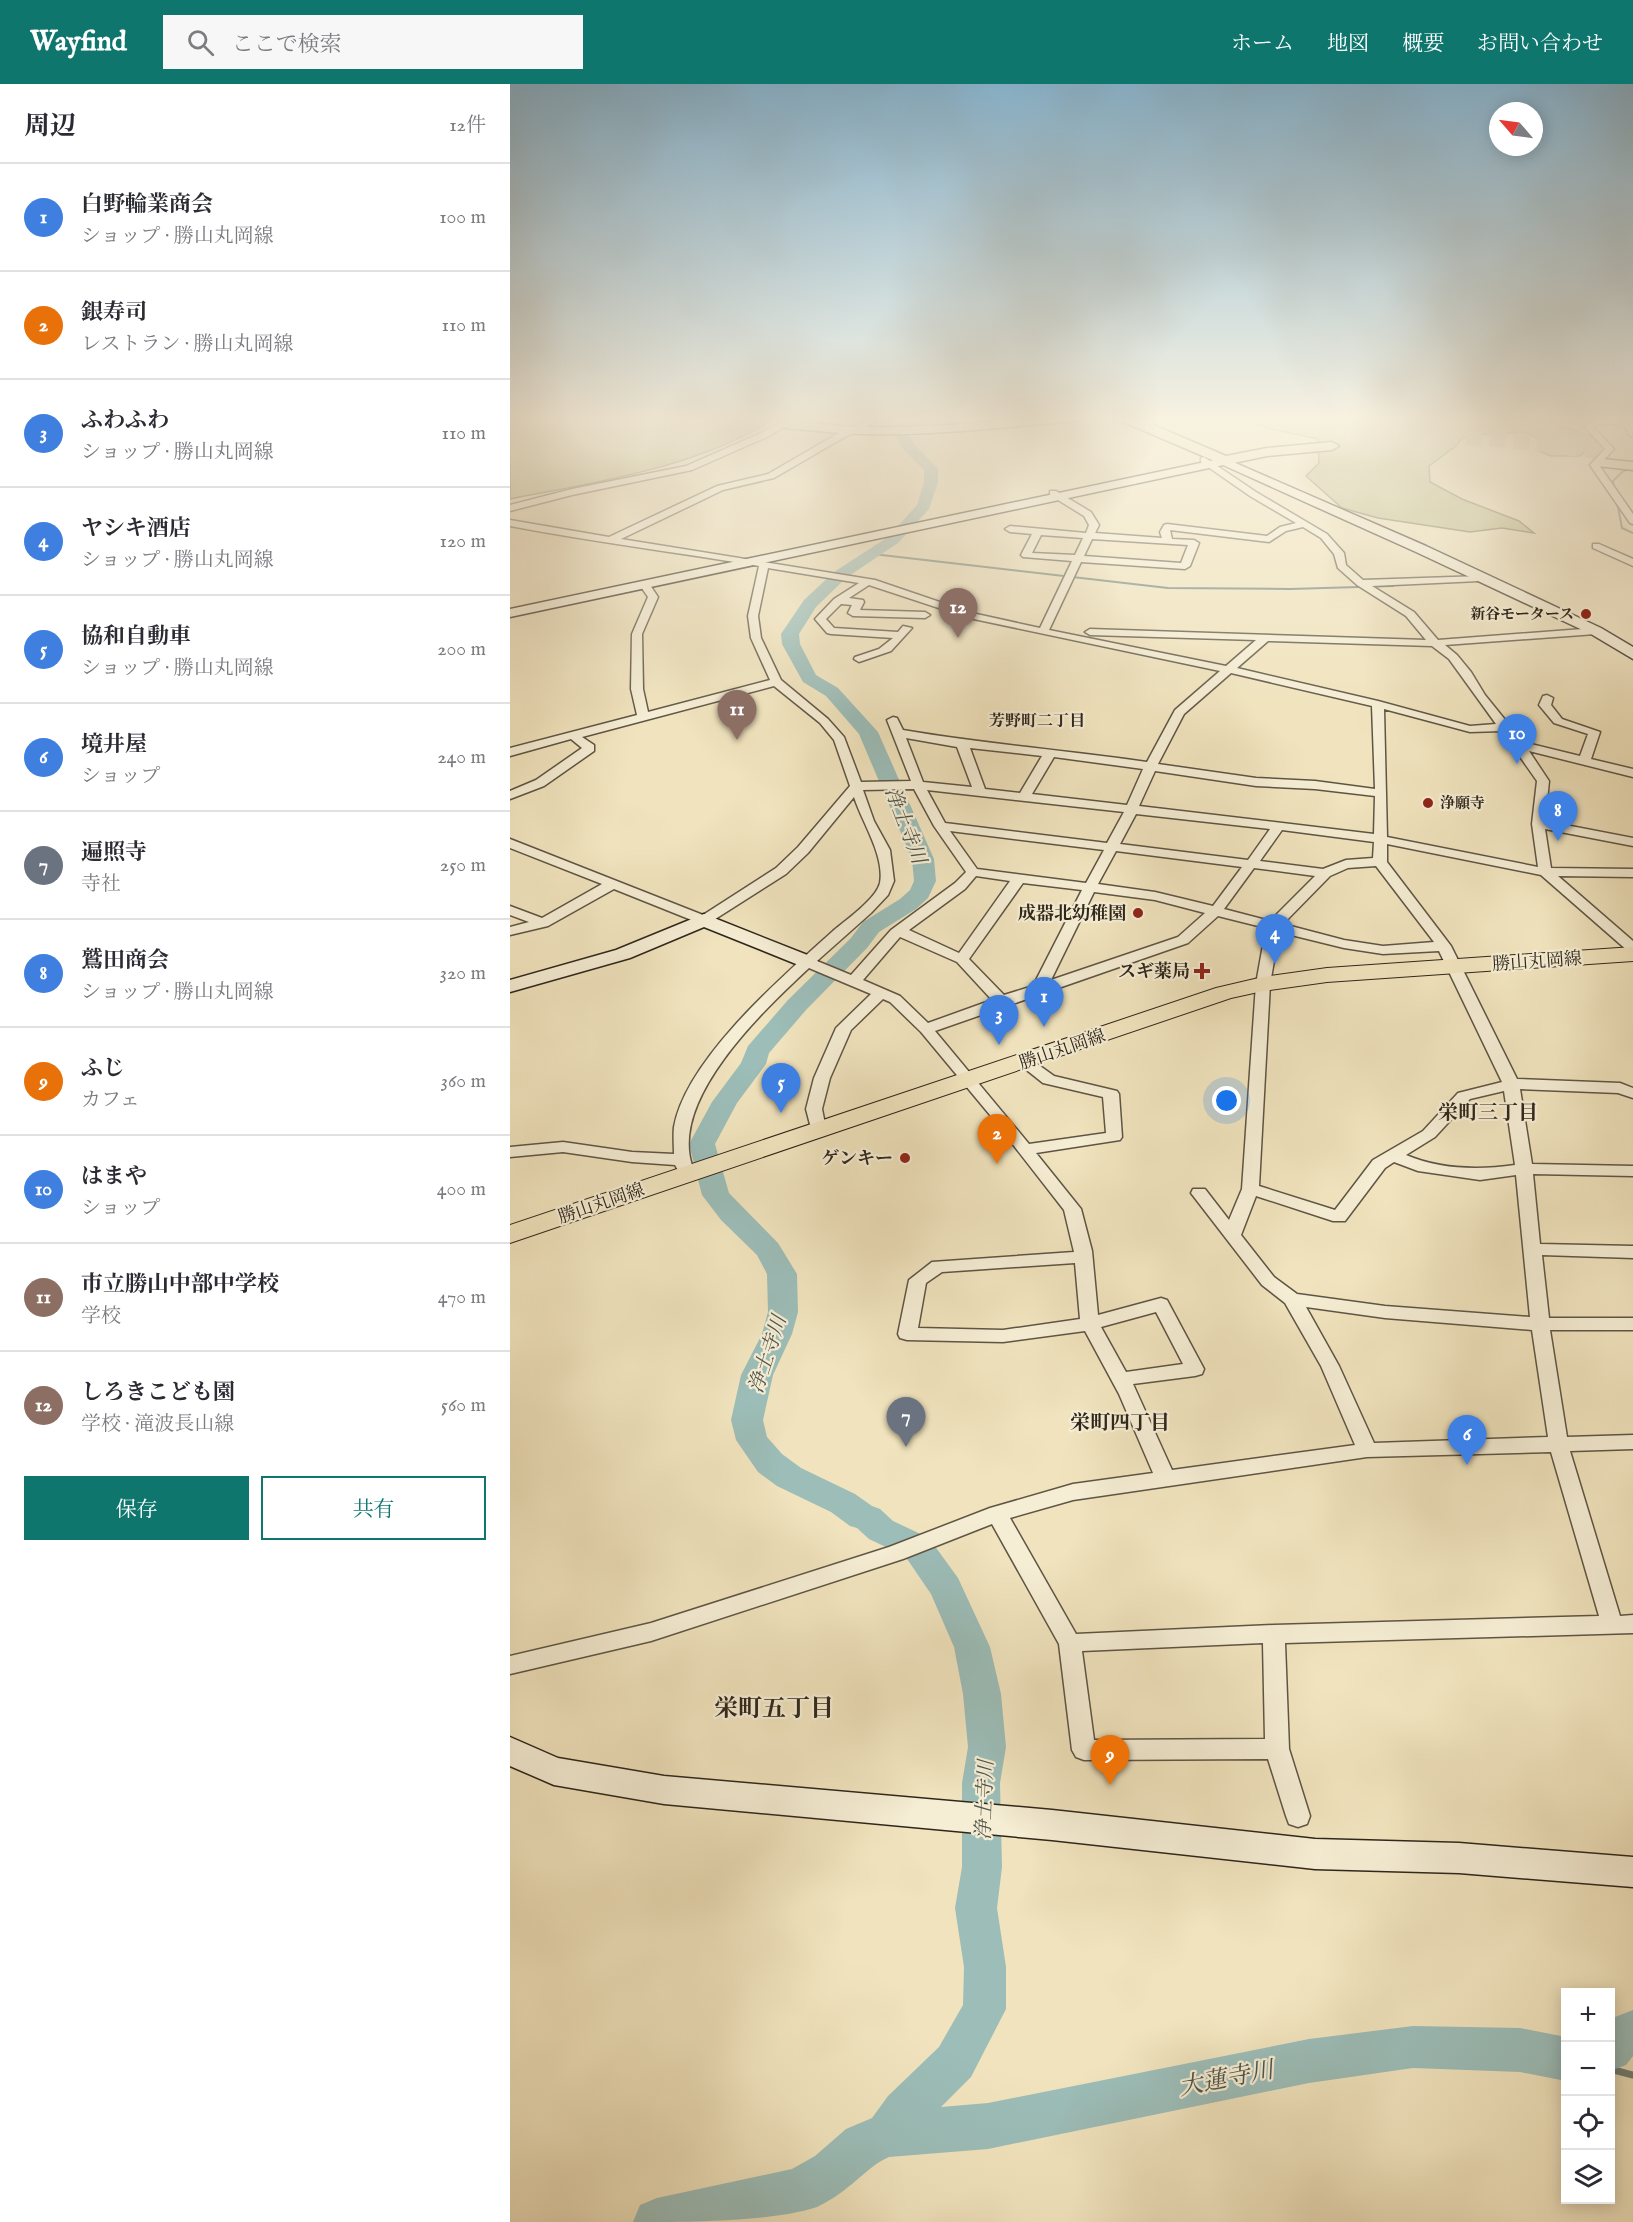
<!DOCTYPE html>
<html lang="ja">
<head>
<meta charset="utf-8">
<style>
  body { margin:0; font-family:"IM FELL English","Noto Serif JP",serif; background:#f7f7f7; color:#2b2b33 }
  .controls { position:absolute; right:18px; bottom:18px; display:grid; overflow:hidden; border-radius:0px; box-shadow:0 3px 15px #0003 }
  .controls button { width:54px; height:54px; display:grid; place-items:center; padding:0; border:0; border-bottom:2px solid #e1e1e2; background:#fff; color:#2b2b33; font:30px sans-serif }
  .compass { position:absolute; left:979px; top:18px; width:54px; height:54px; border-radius:50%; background:#fff; box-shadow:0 3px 15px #0003; rotate:298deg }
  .you { position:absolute; left:717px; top:1017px; width:21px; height:21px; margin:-15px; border:4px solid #fff; border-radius:50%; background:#1a73e8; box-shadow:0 0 0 9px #1a73e833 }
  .badge { display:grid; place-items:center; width:39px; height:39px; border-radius:50%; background:#0f766e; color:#fff; font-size:20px; font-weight:700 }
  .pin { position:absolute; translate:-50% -50px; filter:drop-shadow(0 2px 3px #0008) }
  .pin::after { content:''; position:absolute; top:32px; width:21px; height:18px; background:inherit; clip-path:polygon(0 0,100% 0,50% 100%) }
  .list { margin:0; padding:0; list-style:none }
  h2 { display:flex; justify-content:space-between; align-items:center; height:78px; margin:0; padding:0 24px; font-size:26px }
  h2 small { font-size:20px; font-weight:400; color:#7c7c81 }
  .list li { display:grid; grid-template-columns:39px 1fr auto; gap:18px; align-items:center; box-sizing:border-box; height:108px; padding:0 24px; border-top:2px solid #e1e1e2 }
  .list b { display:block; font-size:22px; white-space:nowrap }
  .list p { margin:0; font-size:20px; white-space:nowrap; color:#7c7c81 }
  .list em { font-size:20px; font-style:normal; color:#7c7c81 }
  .actions { display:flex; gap:12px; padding:18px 24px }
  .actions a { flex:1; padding:14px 0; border:2px solid #0f766e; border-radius:0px; text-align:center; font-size:21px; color:#0f766e }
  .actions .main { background:#0f766e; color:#fff }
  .icon { flex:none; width:33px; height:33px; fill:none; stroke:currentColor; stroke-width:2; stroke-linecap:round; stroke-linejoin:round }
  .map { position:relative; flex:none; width:1123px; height:2138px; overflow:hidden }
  header { display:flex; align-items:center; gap:36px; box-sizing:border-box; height:84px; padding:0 30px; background:#0f766e; color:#fff }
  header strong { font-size:28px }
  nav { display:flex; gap:33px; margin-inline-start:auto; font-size:21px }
  .search { width:420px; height:54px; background:#f7f7f7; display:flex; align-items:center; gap:15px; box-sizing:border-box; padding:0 21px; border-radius:0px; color:#7c7c81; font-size:22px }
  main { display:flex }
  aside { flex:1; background:#fff }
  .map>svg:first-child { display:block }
  .green { fill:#c0c18c; stroke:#777454; stroke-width:1.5 }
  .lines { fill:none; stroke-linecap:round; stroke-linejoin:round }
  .stream-far1 { stroke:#708179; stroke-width:2 }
  .stream { stroke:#708179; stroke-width:7 }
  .river { fill:#9cbdb8; fill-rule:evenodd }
  .highway-tunnel { stroke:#c9bd9d; stroke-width:16; stroke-dasharray:16 8; stroke-linecap:butt }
  .street-casing { stroke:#5e5544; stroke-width:3 }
  .secondary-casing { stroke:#2e261b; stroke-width:3 }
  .primary-casing { stroke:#2e261b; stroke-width:2 }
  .highway-casing { stroke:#2e261b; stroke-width:3 }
  .street { fill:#f5edd4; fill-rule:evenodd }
  .secondary { fill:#f5edd4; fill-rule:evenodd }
  .primary { fill:#f0e3bd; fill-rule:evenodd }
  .highway { fill:#f0e3bd; fill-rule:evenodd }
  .poi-dot { fill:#8f2418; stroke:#f5edd4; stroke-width:2 }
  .labels { text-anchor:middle; stroke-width:4.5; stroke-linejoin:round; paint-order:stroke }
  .far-poi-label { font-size:15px; font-weight:bold; fill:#2e261b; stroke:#f5edd4; text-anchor:end }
  .far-neighbourhood-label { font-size:16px; font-weight:bold; fill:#2e261b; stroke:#f5edd4 }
  .poi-label { font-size:18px; font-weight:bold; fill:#2e261b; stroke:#f5edd4; text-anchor:end }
  .street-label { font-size:18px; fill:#2e261b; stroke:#f5edd4 }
  .water-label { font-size:20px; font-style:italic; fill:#4f534a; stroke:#f5edd4 }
  .neighbourhood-label { font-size:20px; font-weight:bold; fill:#2e261b; stroke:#f5edd4 }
  .near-neighbourhood-label { font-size:24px; font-weight:bold; fill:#2e261b; stroke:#f5edd4 }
  .near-water-label { font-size:24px; font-style:italic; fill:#4f534a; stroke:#f5edd4 }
</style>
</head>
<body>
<header>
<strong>Wayfind</strong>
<div class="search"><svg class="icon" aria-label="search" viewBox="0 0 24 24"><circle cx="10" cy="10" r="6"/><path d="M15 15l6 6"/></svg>ここで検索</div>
<nav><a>ホーム</a><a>地図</a><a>概要</a><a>お問い合わせ</a></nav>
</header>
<main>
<aside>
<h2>周辺<small>12件</small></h2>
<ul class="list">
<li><span class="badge" style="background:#3f7fe0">1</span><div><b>白野輪業商会</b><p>ショップ · 勝山丸岡線</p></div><em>100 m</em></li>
<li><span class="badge" style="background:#e8710a">2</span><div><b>銀寿司</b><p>レストラン · 勝山丸岡線</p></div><em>110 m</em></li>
<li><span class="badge" style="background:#3f7fe0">3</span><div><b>ふわふわ</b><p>ショップ · 勝山丸岡線</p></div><em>110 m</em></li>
<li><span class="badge" style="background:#3f7fe0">4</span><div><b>ヤシキ酒店</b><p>ショップ · 勝山丸岡線</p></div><em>120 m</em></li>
<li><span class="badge" style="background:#3f7fe0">5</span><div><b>協和自動車</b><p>ショップ · 勝山丸岡線</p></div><em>200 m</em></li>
<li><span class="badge" style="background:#3f7fe0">6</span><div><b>境井屋</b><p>ショップ</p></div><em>240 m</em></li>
<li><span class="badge" style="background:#6b7280">7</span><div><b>遍照寺</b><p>寺社</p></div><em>250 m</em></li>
<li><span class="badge" style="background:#3f7fe0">8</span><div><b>鷲田商会</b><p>ショップ · 勝山丸岡線</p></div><em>320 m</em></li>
<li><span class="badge" style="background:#e8710a">9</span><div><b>ふじ</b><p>カフェ</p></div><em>360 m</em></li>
<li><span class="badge" style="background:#3f7fe0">10</span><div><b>はまや</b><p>ショップ</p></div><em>400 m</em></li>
<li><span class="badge" style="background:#8d6e63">11</span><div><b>市立勝山中部中学校</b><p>学校</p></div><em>470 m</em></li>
<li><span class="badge" style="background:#8d6e63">12</span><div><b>しろきこども園</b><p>学校 · 滝波長山線</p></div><em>560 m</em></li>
</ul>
<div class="actions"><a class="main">保存</a><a>共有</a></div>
</aside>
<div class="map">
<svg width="1123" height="2138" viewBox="0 0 1123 2138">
  <rect width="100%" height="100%" fill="#f0e3bd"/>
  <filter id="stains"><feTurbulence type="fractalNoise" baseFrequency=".00333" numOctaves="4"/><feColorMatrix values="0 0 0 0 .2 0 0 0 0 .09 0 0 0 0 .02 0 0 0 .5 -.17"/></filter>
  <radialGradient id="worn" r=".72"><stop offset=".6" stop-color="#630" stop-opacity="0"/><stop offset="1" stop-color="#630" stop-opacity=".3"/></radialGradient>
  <path class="green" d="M0,334h266c-80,50 -175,63 -266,81z
    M732,334h298l58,21 -18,17h-29l-12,-5 1,-11 -14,-8 -40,2 -24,4 -6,8 -27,20 1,16 32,17 57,22 15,12 -32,-5 -32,4 -92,-14 -36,-10 -36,-32 13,-13 -1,-24 -51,-11z"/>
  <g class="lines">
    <path class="stream-far1" d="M1123,383l-11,5 -9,9 9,47 11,5
      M363,470l295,34 122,1 103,-3"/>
    <path class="stream" d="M1100,1985l23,6"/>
    <path class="river" d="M411,334h17l-22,11 -6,6 3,8 25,26v13l-9,27 -31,34 -52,35 -30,29 -17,27 1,10 16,31 22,13 40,44 56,127 2,22 -8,17 -12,11 -37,23 -12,16 -61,62 -37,43 -3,11 -29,39 -22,41 14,49 49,50 19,31 1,38 -6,22 -19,41 -10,45 4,17 15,17 19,14 54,26 17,12 8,3 13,12 36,17 29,40 32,69 11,47 5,53 -6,36 2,84 -5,41 9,59v42l-35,68 -30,30 47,-4 321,-64 104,-13 107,2 46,9v44l-46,-9 -107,-4 -104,15 -321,66 -99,8c-17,7 -27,20 -41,30 -9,8 -21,15 -31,20 -45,15 -132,15 -184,15l7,-17 17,-7 135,-29 23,-13 31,-27 26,-11 16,-22 51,-49 24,-42 1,-38 -9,-59 7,-41v-84l6,-36 -5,-53 -9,-47 -23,-53 -26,-38 -36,-17 -12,-11 -7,-2 -19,-14 -54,-26 -19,-14 -22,-32 -5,-20 10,-45 21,-41 6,-22 -1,-38 -10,-19 -36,-35 -19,-25 -13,-51 23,-42 29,-39 7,-17 40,-46 63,-62 12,-16 37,-23 10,-9 4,-9 -2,-22 -53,-125 -33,-38 -23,-14 -21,-38 -1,-10 23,-34 30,-28 54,-35 29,-32 7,-23v-12l-22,-22 -6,-13 10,-12z
      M1123,1926v46l-7,9 -16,6v-52z"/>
    <path class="highway-tunnel" d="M812,355c98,-10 192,0 289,14"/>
    <g class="street-casing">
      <path id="street" d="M279,334h9l-29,18 -77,34 -120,25 -62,16v-6l62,-16 114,-23 77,-34z
        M364,334h10l-41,20 -69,40 -51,12 -102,49 254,41 97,33 68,15 32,-67 -49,-4 -2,-2 11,-21 -22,-2 -5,-3 5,-3 76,7 3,-8 -5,-9 -34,-21v-4h6l35,21 8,13 -4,8 67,5 -2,-6 4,-7 3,-1 100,12 13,-9 16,-4 -46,-27 -49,-34v-4l3,-1 52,35 71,42 17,19 2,12 17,15 119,-4 2,2 -5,3 -107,5 42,26 24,28 158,-12 5,3 -5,3 -151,11 12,10 14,17 14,23 38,47 57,14 8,-22 -34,-11 -15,-18 4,-9 4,-1 6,3 -2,7 11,14 38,13 -9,27 42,10v8l-104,-26 20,30 -4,40 88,17v8l-88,-17 6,39 82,1v8l-75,-1 75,65v11l-5,-1 -87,-76 -154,-31v18l64,84 66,133 103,4 13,5v10l-15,-5 -98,-4 12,75 101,2v10l-100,-2 7,70 93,2v12l-91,-3 7,63h84v12h-83l17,107 66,-2v14l-63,2 50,165 13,-1v18l-348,10 4,106 21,67 -3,8 -9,3 -9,-3 -3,-8 -18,-57 -184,1 -8,-3 -4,-7 -13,-106 -67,-120 -89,35 -252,82 -141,33v-18l141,-33 238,-76 101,-39 83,-24 80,-11 -34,-79 -34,-63 -82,11 -96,-2 -7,-2 -2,-4 11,-54 23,-18 142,-10 -10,-42 -74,-95 -69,-83 -31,-30 -7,-3 -32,31 -21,48 -8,31 4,20 -2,3h-12l-6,-23 8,-31 22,-50 35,-34 -62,-26c-44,41 -142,132 -116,200l-2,4h-12l-4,-7 -43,-3 -69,-10 -53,5v-10l53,-5 69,10 42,2c0,-8 -1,-18 0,-27 12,-68 109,-151 159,-196 13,-11 43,-32 47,-48 5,-27 -18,-61 -26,-86l-46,56 -22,21 -77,49h-10l-85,-34 -66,37 -38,9v-8l19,-5 -19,-7v-9l32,12 60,-34 -92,-36v-9l193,76 73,-47 22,-21 52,-61 -16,-46 -14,-17 -46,-37 -192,51 12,8v6l-50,35 -34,13v-8l26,-11 46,-32 -11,-9 -61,17v-8l127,-33 -6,-26 1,-55 16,-37 -9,-13 1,-2h8l10,15 -16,37 1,55 5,23 122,-32 -19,-42 -3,-22 11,-50c-83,-14 -166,-24 -249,-40v-6l99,17 108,-51 51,-12 69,-40zM793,443l18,11 13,16 4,14 19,17 49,31 20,24 -336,-11 -5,3 5,3 166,5 -30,26 -177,-36 32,-68 104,7 5,-3 9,-23 -5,-3 -22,-1 -2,-9 99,12 17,-11zM531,451l42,3 -8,17 -43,-2zM582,455l96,6 -7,18 -97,-7zM258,484l91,15 -25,16 -19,20 12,14 4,1 62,4 -14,11 -24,8 -1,2 5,3 32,-11 21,-23 -9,-2 -5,6 -64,-4 -8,-9 15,-15 11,1 -4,8 5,3 72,2 5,-3 -5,-3 -65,-2 4,-8 -1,-2 -14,-2 20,-13 100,33 251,53 -45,39 -28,52c-82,-12 -163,-18 -244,-32l-6,-12 -4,-1 -6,3 24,61 -50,1 -17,-45 -16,-18 -47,-39 -20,-42 -3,-22zM758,557l164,5 17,13 47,65 -26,2 -92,-25 -141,-33zM721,589l141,33 3,83 -60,-8 -59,-3 -98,-14 26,-50zM874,625l86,23 32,-1 35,50 -5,43 6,43 -151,-30zM396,654l51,9 15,40 -49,-5zM460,664l72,8 -22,37 -35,-4zM544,673l89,12 -16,36 -95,-11zM645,687l101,15 59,3 60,7 -1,38 -235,-28zM404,705l20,37 32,46 -11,11 -64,47 -40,45 -34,-14 54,-48 17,-18 6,-14 -4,-31 -16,-29 -11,-31zM417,706l197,22 -17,31 -162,-20zM626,730l134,15 -22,31 -128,-16zM772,746l92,12 -1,16 -27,2 -23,9 -63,-8zM440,747l154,19 -18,33 -109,-14zM606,767l126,16 -29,39 -58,-14 -57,-8zM866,782l58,76 -51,4 -39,-6 -61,-16 47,-48 18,-8zM744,784l61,8 -45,45 -46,-12zM466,792l34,5 -51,72 -50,-23 56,-41zM513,799l59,7 -49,96 -29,9 -35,-36zM584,808l61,8 50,13 -27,24 -127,43zM708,832l48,12 -10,56 -14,205 -13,31 -24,-31h-12l-2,4 71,92 23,18 36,63 34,79 -183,25 -39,-86 62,-8 7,-2 2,-5 -37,-69 -6,-2 -63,17 -6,-64 -11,-42 -45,-56 84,-13 2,-3 -3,-43 -2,-3 -63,-15 -25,-18h-10l-3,3 3,3 24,19 60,14 3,36 -77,11 -94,-113 253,-88zM769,848l65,16 39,6 56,-3 63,131 -44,11 -35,38 -50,29 -38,50 -76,-24 11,-202zM390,853l57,25 35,38 -64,23 -28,-27 -37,-16zM994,1007l11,74c-36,5 -74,5 -109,-10l29,-18 35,-38zM884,1078l24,9 62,9 36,-5 14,142 -145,-11 -88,-12 -23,-17 -33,-42 15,-39 77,25h12l40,-53zM565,1179l5,56 -77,11 -85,-2 8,-45 16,-11zM796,1223l79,11 147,12 16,107 -174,6 -35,-77zM646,1228l27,52 -57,8 -25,-45zM1041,1368l48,164 -325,9 -198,9 -66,-116 63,-18 294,-43zM753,1559l2,96 -171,1 -12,-89z
        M634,334h8l4,13h-6z
        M1099,334l24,6v13l-4,-2 -3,-8c-11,-5 -22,-5 -33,0l21,22 -15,16 34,49v10l-3,-1 -40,-58 15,-16 -21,-23 11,-6z
        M1083,460h6l34,15v7l-40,-18z"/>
    </g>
    <g class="secondary-casing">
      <path id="secondary" d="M528,334h44l-5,3c-89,7 -180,20 -269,9 -9,-1 -23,0 -31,-6 8,-6 51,1 63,2 66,4 132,-3 198,-8z
        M714,374l202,88 175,82 32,19v12l-42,-25 -175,-82 -193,-87 -713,152v-8z
        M194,830l111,44 3,4 -3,4h-14l-97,-39 -74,31 -120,34v-12l106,-30z
        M0,1653l48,21 106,18 388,34 263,29 144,4 174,14v30l-174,-14 -144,-4 -263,-29 -388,-36 -110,-19 -44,-19z"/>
    </g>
    <g class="primary-casing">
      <path id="primary" d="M1123,863v14l-306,21 -64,9 -32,7 -721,245v-18l706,-237 47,-11 64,-9z"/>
    </g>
    <g class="highway-casing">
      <path id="highway" d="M609,334h18l89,38 41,-8 65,-6 7,4 -7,4 -65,6 -43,9 -103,-44z
        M1092,375l31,3v8l-36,-4 -2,-3z"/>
    </g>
    <use href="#street" class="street"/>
    <use href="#secondary" class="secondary"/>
    <use href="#primary" class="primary"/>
    <use href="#highway" class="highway"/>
  </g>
  <linearGradient id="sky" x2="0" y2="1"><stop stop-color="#89b8d5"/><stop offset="0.53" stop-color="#f8f2e1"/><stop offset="1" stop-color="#f8f2e1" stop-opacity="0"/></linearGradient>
  <rect width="1123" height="633" fill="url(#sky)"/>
  <g class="poi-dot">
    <circle cx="1076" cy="530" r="6"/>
    <circle cx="918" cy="719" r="6"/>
    <circle cx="628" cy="829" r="6"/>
    <path d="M689 878h6v6h6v6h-6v6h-6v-6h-6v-6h6z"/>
    <circle cx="395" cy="1074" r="6"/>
  </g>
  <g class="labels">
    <g class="far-poi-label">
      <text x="1064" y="535">新谷モータース</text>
      <text x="930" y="724" text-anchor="start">浄願寺</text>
    </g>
    <g class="far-neighbourhood-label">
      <text x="527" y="642">芳野町二丁目</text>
    </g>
    <g class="poi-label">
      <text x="616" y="835">成器北幼稚園</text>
      <text x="680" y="893">スギ薬局</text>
      <text x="383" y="1080">ゲンキー</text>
    </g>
    <g class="street-label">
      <text transform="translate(1027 877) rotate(-4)" y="6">勝山丸岡線</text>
      <text transform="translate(552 965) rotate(-19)" y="6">勝山丸岡線</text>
      <text transform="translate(91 1119) rotate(-19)" y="6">勝山丸岡線</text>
    </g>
    <g class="water-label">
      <text transform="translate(396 741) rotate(69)" y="7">浄土寺川</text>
      <text transform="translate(257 1270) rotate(-72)" y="7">浄土寺川</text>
      <text transform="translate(474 1716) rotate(-88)" y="7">浄土寺川</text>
    </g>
    <g class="neighbourhood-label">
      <text x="978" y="1035">栄町三丁目</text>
      <text x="610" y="1345">栄町四丁目</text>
    </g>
    <g class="near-neighbourhood-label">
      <text x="264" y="1632">栄町五丁目</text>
    </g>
    <g class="near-water-label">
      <text transform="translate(716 1994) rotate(-11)" y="8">大蓮寺川</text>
    </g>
  </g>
  <rect width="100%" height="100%" filter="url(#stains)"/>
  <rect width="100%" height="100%" fill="url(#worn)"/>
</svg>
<div class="controls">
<button>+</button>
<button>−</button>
<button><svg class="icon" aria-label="locate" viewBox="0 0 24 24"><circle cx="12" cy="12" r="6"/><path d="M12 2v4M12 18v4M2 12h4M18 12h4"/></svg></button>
<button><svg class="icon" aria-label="layers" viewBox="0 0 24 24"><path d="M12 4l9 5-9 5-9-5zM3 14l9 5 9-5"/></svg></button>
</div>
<svg class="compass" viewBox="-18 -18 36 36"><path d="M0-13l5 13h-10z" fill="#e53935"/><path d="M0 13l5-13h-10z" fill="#7c7c81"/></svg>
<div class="you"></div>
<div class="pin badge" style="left:534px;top:943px;background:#3f7fe0">1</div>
<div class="pin badge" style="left:487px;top:1080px;background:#e8710a">2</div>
<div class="pin badge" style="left:489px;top:961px;background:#3f7fe0">3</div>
<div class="pin badge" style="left:765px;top:880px;background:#3f7fe0">4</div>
<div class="pin badge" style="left:271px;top:1029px;background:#3f7fe0">5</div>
<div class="pin badge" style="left:957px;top:1381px;background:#3f7fe0">6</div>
<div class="pin badge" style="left:396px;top:1363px;background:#6b7280">7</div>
<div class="pin badge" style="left:1048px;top:757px;background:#3f7fe0">8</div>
<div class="pin badge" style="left:600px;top:1701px;background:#e8710a">9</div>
<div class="pin badge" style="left:1007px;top:680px;background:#3f7fe0">10</div>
<div class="pin badge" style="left:227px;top:656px;background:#8d6e63">11</div>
<div class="pin badge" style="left:448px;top:554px;background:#8d6e63">12</div>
</div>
</main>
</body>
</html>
